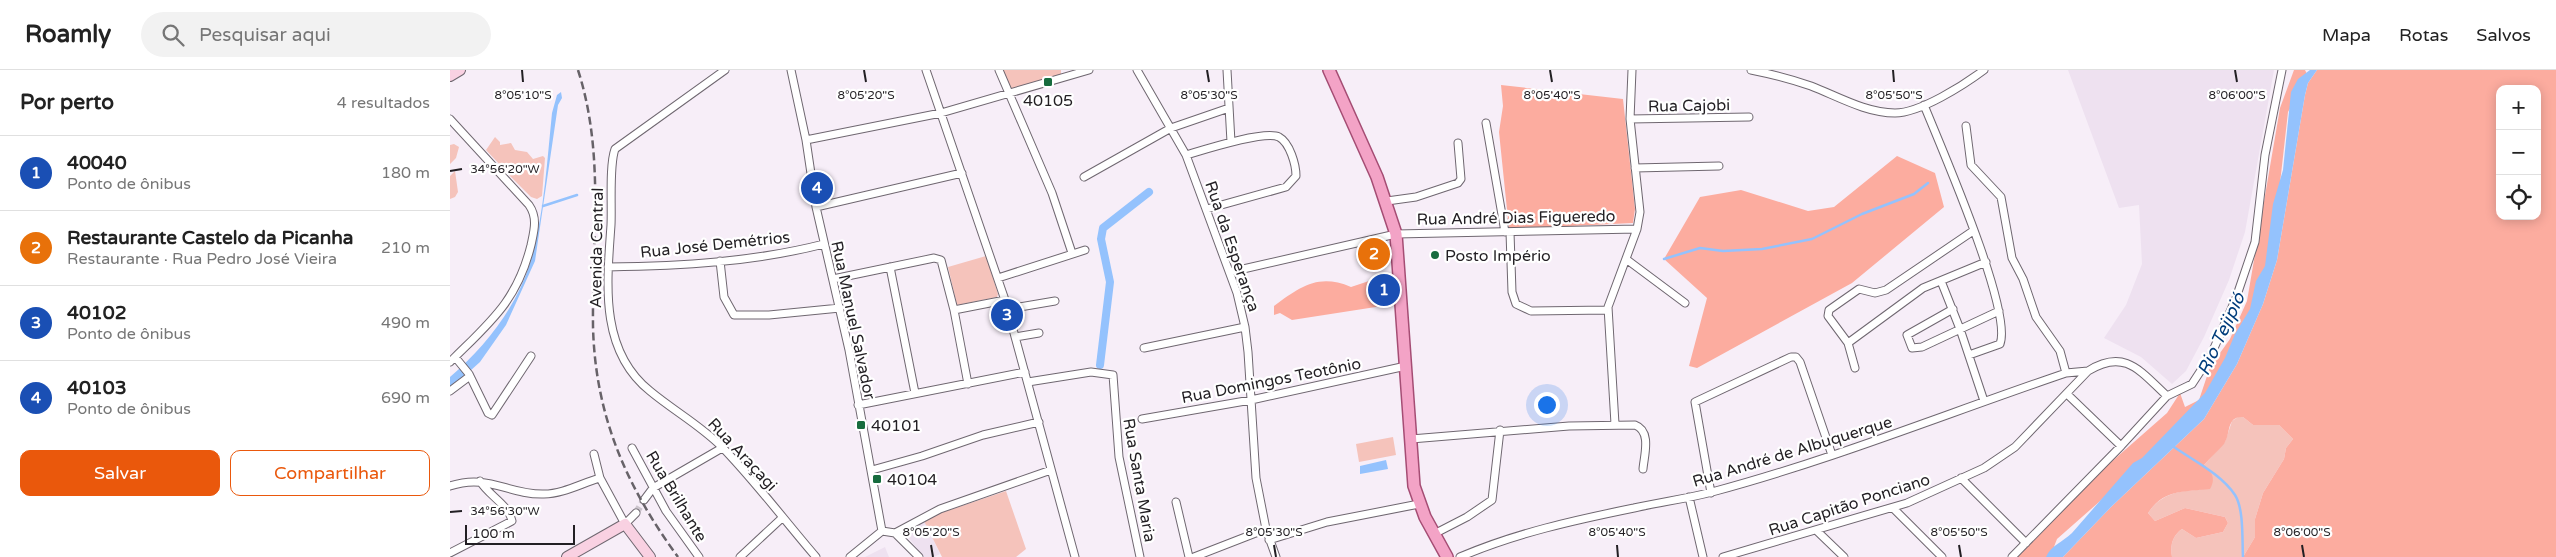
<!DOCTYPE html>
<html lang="pt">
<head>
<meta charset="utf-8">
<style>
  body { margin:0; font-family:"Varela Round",sans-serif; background:#f2f2f2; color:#222 }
  .controls { position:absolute; right:15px; top:15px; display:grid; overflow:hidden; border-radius:10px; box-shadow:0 2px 12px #0003 }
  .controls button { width:45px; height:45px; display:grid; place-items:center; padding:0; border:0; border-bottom:1px solid #e0e0e0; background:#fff; color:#222; font:25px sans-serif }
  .scale { position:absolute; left:15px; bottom:12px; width:110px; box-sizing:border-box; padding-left:5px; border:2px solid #221f23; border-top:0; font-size:14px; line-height:18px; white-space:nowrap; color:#221f23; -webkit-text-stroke:4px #fff; paint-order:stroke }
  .you { position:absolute; left:1096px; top:334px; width:18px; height:18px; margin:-12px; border:4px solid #fff; border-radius:50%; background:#1a73e8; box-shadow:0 0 0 8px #1a73e833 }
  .badge { display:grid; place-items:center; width:32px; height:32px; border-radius:50%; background:#ea580c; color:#fff; font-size:16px; font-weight:700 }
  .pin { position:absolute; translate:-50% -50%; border:2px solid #fff; box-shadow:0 1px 5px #0006 }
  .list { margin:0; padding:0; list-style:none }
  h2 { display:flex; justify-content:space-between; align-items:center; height:65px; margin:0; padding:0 20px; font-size:21px }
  h2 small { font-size:16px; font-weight:400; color:#767676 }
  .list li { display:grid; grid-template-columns:32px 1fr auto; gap:15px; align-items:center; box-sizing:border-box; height:75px; padding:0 20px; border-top:1px solid #e0e0e0 }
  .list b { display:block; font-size:19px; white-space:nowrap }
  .list p { margin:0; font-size:16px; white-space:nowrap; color:#767676 }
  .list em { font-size:16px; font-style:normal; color:#767676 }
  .actions { display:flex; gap:10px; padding:15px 20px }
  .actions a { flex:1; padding:11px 0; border:1px solid #ea580c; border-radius:10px; text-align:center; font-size:18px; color:#ea580c }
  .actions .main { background:#ea580c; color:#fff }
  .icon { flex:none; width:28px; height:28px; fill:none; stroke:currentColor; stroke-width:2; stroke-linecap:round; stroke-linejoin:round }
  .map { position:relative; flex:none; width:2106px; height:487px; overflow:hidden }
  header { display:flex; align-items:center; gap:30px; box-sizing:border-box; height:70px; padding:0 25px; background:#fff; border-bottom:1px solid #e0e0e0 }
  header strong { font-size:24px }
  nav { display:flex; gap:28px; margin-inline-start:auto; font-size:18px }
  .search { width:350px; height:45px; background:#f2f2f2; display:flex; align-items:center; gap:12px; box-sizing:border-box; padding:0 18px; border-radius:28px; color:#767676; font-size:19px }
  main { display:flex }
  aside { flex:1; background:#fff }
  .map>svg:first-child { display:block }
  .built { fill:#eee1f0 }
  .green { fill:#f5c3bb }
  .forest { fill:#fcac9f; fill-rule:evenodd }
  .water { fill:#94c2fd }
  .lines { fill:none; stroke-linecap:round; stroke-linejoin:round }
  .stream { stroke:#94c2fd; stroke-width:2.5 }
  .canal { stroke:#94c2fd; stroke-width:8 }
  .street-tunnel { stroke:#ccc5cd; stroke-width:7; stroke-dasharray:7 3.5; stroke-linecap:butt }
  .street-casing { stroke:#6f6770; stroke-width:9 }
  .secondary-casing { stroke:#6f6770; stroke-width:12 }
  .primary-casing { stroke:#a54d74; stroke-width:14 }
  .street { stroke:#fff; stroke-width:7 }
  .secondary { stroke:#f9d1e2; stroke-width:10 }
  .primary { stroke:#f3a3c6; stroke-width:11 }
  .rail { stroke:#676268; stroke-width:2.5; stroke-dasharray:8 4; stroke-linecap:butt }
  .ticks { fill:none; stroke:#221f23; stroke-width:2 }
  .poi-dot { fill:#176c3e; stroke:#fff; stroke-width:2 }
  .labels { text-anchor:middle; stroke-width:4.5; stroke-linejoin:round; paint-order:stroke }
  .poi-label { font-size:16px; fill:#221f23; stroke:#fff; text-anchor:start }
  .street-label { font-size:16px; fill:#221f23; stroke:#fff }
  .water-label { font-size:18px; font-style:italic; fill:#003c7b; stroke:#fff }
  .ticks-label { font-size:12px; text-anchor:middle; fill:#221f23; stroke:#fff; stroke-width:4.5; stroke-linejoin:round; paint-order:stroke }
</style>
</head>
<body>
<header>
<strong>Roamly</strong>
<div class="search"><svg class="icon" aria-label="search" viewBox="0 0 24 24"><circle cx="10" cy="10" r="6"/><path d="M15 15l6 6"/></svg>Pesquisar aqui</div>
<nav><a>Mapa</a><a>Rotas</a><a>Salvos</a></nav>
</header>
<main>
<aside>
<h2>Por perto<small>4 resultados</small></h2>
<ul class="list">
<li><span class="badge" style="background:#1a4fb4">1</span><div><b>40040</b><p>Ponto de ônibus</p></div><em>180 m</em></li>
<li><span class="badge" style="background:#e8710a">2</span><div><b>Restaurante Castelo da Picanha</b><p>Restaurante · Rua Pedro José Vieira</p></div><em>210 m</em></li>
<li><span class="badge" style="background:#1a4fb4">3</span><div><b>40102</b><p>Ponto de ônibus</p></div><em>490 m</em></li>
<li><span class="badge" style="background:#1a4fb4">4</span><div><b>40103</b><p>Ponto de ônibus</p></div><em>690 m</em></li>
</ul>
<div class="actions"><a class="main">Salvar</a><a>Compartilhar</a></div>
</aside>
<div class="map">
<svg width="2106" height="487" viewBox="0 0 2106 487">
  <rect width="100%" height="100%" fill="#f7eef8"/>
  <path class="built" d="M1618,0h206l-29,162 -16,48 -25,57 -18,34 -14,13 -31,-27 -37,-19 22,-33 16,-41 -3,-59 -20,3z
    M475,452l15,32 -6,3h-10l-16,-20 4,-9z
    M435,477l4,10h-24z"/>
  <path class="green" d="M554,0h57v5l-49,17 -9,-19z
    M45,67l5,5v3l11,-2 4,7 12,2 6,7 10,-3 2,2 -3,38 -5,3 -6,-2 -27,-27 5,-3h-7l-16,-17z
    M4,74l5,3 -3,11 -6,6v-19z
    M5,101l3,21 -3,5 -5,2v-23z
    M536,186l12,38 -1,3 -40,8 -9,-38z
    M1788,347h5l10,8h26l14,14 -7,9 -2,11 -21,34 -8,26v18l-12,20h-71c-2,-11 0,-21 10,-28l14,9 27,-6 5,-9 -3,-6 -40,-9 -30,13 -7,-8c12,-18 30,-23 52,-23l4,-25 21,-23 7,-21z
    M943,367l3,18 -37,7 -3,-18z
    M556,421l20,58 -10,8h-74l-19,-38z"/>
  <path class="forest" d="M1844,0h11l3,6 -20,36 -9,80 -16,96 -37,84 -77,86 -92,81 -7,18h-36l95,-93 58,-51 13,-20 5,14 14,-7 11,-33 20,-28 17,-38 33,-193z
    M1867,0h239v487h-313l12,-20v-18l8,-26 21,-34 2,-11 7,-9 -14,-14h-26l-10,-8c-17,-1 -12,17 -19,27 -6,7 -14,14 -20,21 8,7 12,13 6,24 -26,3 -46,0 -62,24l7,8 30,-13 40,9 3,6 -5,9 -27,6 -14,-9c-10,7 -12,17 -10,28h-109l48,-50 93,-88 33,-55 26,-60 14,-44 28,-165 3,-12zM2050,19h37v127h-37z
    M1051,15l122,14 12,110 -2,14 -124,6 -10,-97 4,-26z
    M1447,86l38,17 9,34 -92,76 -155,85 -8,-2 18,-68 -43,-39 36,-62 41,-7 67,21 26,-4z
    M943,208l2,26 -103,16 -12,-7 -6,2v-9c26,-19 44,-33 77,-19l18,-6z"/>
  <path class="water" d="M1860,0h7l-9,13 -3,12 -28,165 -14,44 -26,60 -33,55 -93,88 -48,50h-17c5,-12 17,-15 26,-24l61,-70 9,-5 63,-65 20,-35 10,-24 15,-25 6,-28 9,-15 8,-62 10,-34 8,-78 7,-13z
    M111,22l1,6 -4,7 -23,156 -29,64 -26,37 -30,27v-12c35,-30 66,-69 80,-114 14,-46 17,-102 22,-150l5,-18z
    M936,390l2,9 -28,5v-8z"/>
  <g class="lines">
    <path class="stream" d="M93,136l34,-11
      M1214,189l36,-11 23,3 39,-2 50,-10 50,-25 52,-20 14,-11
      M1724,377c20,14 47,27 61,48 9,14 7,45 8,62"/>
    <path class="canal" d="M650,295l10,-83 -9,-43 2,-11 46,-36"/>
    <path class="street-tunnel" d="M186,443l8,-13"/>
    <g class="street-casing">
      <path id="street" d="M275,0l-110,79c-6,16 -3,57 -4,76 -4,58 -12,125 39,166 24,20 50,34 72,56 33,34 63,74 94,110
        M341,0l15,70 10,67 33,143 33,181
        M476,0l79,230 70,257
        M549,0l53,123 20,60
        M687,0l49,85 51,138 8,34 3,25 8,126 10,51 10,28
        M777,0l4,72
        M1301,0c20,4 40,9 60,16 26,10 55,27 84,27 25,0 69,-28 89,-43
        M1474,35c16,40 89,206 76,239l-31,11
        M0,49l79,86c9,13 5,26 2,40 -14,57 -42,78 -81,117
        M1180,49l119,-2
        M1036,53l19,109
        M1516,56l5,39 30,32 11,61 11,21 13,38 24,34 6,22
        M356,70l135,-27 148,-43
        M736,85c17,-5 79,-25 93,-18 11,6 17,28 17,39l-10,11 -79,22
        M1185,98l84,-2
        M634,107l87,-49 58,-20
        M937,131l29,-4 42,-14 3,-4 -3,-36
        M366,137l146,-34
        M1060,162l2,60 4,12 15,7 77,-1
        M1176,189l59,44
        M270,191l4,36 10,18h35l71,-7
        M158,197c72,-1 146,-5 216,-23
        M440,197l25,126
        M780,202l166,-38 241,-5
        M548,208l87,-28
        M383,209l101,-21 7,2 13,50 14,74
        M1491,211l19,48 24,72
        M558,239l47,-8
        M1503,239l-46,26 5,13 10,-1 77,-36
        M504,240l51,-10
        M565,267l24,-4
        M1398,273l75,-55 63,-26
        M694,278l101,-21
        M5,287l14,17 19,39 4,2 39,-59
        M1405,298l-7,-25 -20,-27 1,-6 30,-21 16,4 11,-3 87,-59
        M578,312l63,-10 22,3 6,82 21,100
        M0,321l20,-15
        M1617,324l54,52
        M408,335l167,-33
        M692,349l109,-19 155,-34
        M1165,354l-7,-117 29,-78 3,-17 -10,-93 2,-49
        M961,369l158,-13 66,-1c17,6 9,31 8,44
        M182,378l34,63 33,46
        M144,384l6,24 25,46 11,-11
        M422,400l50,-14 61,-21 56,-13
        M1511,408l65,65
        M0,416c38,-13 58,9 94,8 19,0 38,-11 56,-16
        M1261,423l-16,-91 96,-45h5l4,5 32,93
        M1239,427l14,60
        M194,430l9,-12 69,-40
        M726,432l13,55
        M1443,438l49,49
        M432,461l13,2 24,24
        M1367,461l27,26
        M445,463l45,-24 111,-39
        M984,464l33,-17 25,-17 8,-70
        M819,470l58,-18 92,-18
        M0,483l62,-32c-3,-16 -24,-26 -32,-40
        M290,487l42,-39
        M400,487l32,-26
        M744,487l72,-28
        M1010,487c56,-24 115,-37 174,-49 26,-6 52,-9 78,-16 120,-32 236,-79 354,-119l22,-2
        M1273,487l184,-54 77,-35 31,-21 73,-76c37,-23 52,0 79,25
        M1562,487l109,-111 46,-50 25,-12 19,-29 25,-57 19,-56 10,-87 17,-85"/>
    </g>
    <g class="secondary-casing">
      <path id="secondary" d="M0,6l10,-6
        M117,487l58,-33 25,33"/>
    </g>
    <g class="primary-casing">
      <path id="primary" d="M879,0l48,107 19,57 18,252 11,31 22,40"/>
    </g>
    <use href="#street" class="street"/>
    <use href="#secondary" class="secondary"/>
    <use href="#primary" class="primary"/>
    <path class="rail" d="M128,0c27,84 14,169 15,256 2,89 33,160 85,231"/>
  </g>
  <path class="ticks" d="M72,0l1,12M414,0l2,12M757,0l2,12M1100,0l2,12M1443,0l1,12M1785,0l2,12M0,101l12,-2M0,442l12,-1M481,475l2,12M824,475l2,12M1167,475l1,12M1509,475l2,12M1852,475l2,12"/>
  <g class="poi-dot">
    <rect x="593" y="7" width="10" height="10" rx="2.5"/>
    <circle cx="985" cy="185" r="5"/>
    <rect x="406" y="350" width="10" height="10" rx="2.5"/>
    <rect x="422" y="404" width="10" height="10" rx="2.5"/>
  </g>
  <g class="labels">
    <g class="poi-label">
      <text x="598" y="36" text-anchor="middle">40105</text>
      <text x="995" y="191">Posto Império</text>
      <text x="421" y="361">40101</text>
      <text x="437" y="415">40104</text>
    </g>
    <g class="street-label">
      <text transform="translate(1239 35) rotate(-1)" y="6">Rua Cajobi</text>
      <text transform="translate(1066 147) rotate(-1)" y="6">Rua André Dias Figueredo</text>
      <text transform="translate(265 174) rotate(-6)" y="6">Rua José Demétrios</text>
      <text transform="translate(783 176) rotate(71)" y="6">Rua da Esperança</text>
      <text transform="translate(146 178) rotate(-89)" y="6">Avenida Central</text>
      <text transform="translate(404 250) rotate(78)" y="6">Rua Manuel Salvador</text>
      <text transform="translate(821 310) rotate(-11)" y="6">Rua Domingos Teotônio</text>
      <text transform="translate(1342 381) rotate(-17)" y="6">Rua André de Albuquerque</text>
      <text transform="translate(293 384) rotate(47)" y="6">Rua Araçagi</text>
      <text transform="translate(690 410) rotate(80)" y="6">Rua Santa Maria</text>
      <text transform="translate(227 426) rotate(59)" y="6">Rua Brilhante</text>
      <text transform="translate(1399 434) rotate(-18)" y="6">Rua Capitão Ponciano</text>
    </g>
    <g class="water-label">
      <text transform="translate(1771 264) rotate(-65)" y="6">Rio Tejipió</text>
    </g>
  </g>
  <g class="ticks-label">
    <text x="73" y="29">8°05'10"S</text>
    <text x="416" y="29">8°05'20"S</text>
    <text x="759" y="29">8°05'30"S</text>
    <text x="1102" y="29">8°05'40"S</text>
    <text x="1444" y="29">8°05'50"S</text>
    <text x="1787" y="29">8°06'00"S</text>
    <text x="55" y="103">34°56'20"W</text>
    <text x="55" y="445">34°56'30"W</text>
    <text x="481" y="466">8°05'20"S</text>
    <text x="824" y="466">8°05'30"S</text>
    <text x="1167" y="466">8°05'40"S</text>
    <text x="1509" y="466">8°05'50"S</text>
    <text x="1852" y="466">8°06'00"S</text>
  </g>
</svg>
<div class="controls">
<button>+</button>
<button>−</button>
<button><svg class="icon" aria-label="locate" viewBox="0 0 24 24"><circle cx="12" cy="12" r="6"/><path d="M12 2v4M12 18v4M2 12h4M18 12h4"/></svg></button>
</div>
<div class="scale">100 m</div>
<div class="you"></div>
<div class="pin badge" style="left:934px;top:220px;background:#1a4fb4">1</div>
<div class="pin badge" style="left:924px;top:184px;background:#e8710a">2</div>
<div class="pin badge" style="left:557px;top:245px;background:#1a4fb4">3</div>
<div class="pin badge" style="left:367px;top:118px;background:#1a4fb4">4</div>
</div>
</main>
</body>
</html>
